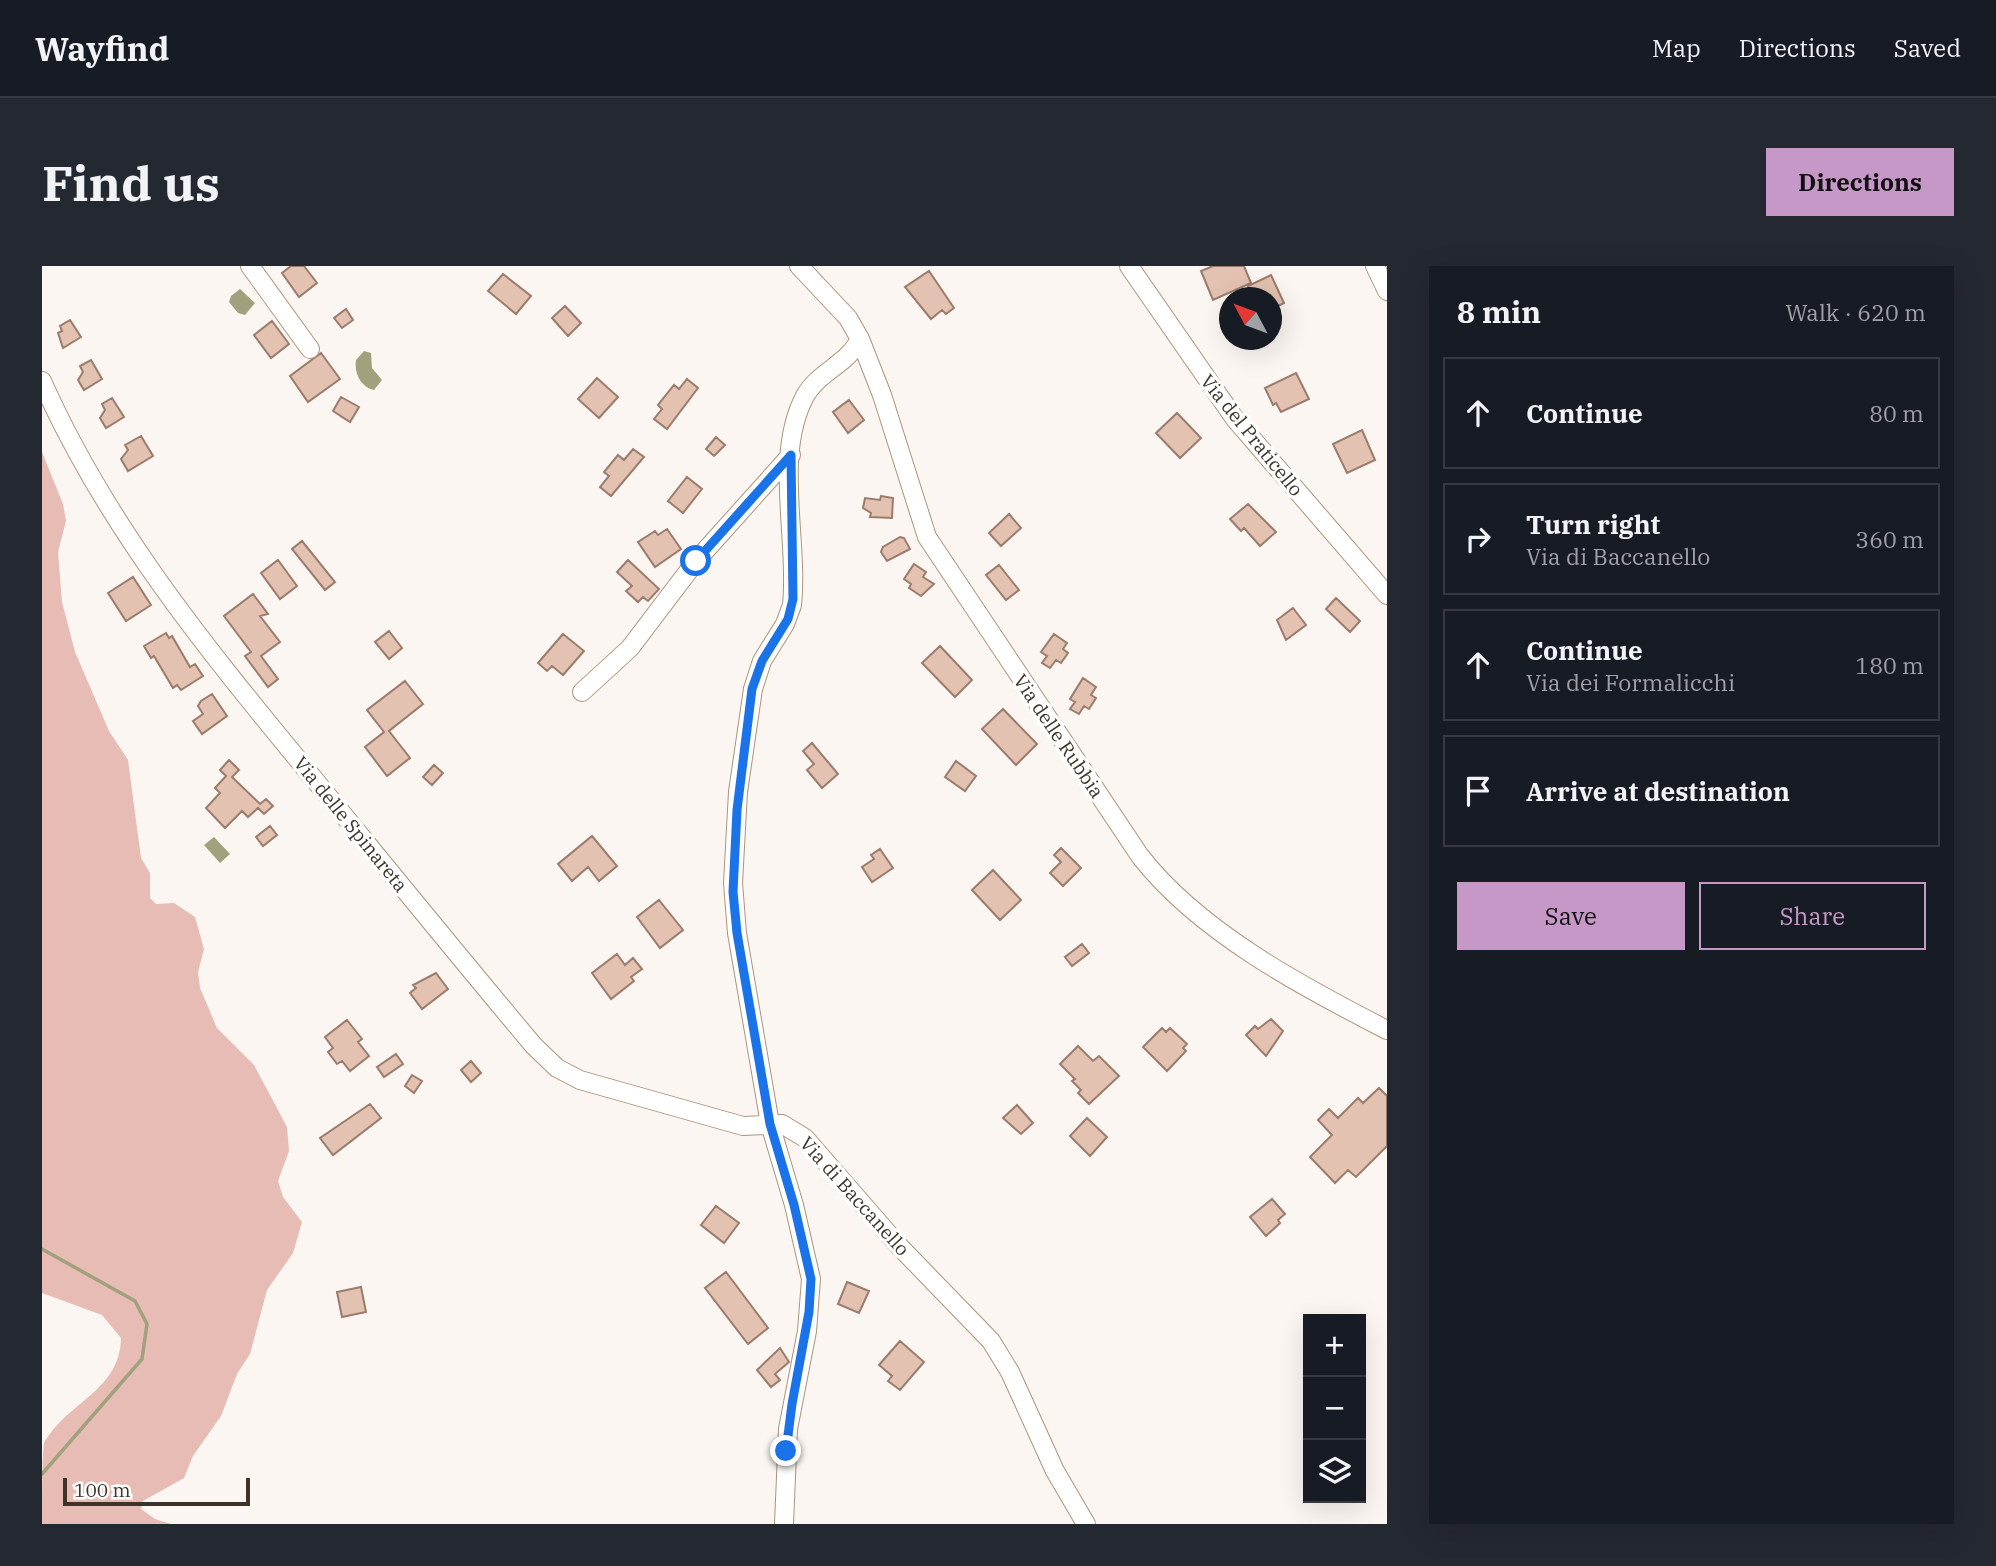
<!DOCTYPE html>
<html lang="en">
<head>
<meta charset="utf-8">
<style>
  body { margin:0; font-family:"IBM Plex Serif",serif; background:#242831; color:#f1f3f6 }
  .controls { position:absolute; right:21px; bottom:21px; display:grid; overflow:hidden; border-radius:0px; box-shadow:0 7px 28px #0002 }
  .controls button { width:63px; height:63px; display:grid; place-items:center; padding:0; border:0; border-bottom:2px solid #363941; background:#171b24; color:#f1f3f6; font:35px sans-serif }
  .compass { position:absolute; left:1177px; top:21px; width:63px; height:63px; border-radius:50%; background:#171b24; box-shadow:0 7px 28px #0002; rotate:311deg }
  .scale { position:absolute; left:21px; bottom:18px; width:187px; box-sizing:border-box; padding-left:7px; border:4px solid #3d3329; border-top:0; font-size:19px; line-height:24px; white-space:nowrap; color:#3d3329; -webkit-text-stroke:5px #fff; paint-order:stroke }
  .stop { position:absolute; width:21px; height:21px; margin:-16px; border:5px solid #1a73e8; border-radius:50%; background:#fff }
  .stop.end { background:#1a73e8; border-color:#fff; box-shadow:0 2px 7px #0008 }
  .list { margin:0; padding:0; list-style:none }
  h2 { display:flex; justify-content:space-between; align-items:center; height:91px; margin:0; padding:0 28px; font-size:30px }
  h2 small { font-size:23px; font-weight:400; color:#9ea1a6 }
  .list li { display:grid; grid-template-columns:46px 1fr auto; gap:21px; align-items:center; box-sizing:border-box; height:112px; margin:0 14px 14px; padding:0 14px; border:2px solid #363941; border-radius:0px }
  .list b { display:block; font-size:26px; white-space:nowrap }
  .list p { margin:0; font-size:23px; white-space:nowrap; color:#9ea1a6 }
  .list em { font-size:23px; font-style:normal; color:#9ea1a6 }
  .actions { display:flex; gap:14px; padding:21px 28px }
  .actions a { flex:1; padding:16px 0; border:2px solid #c698c7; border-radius:0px; text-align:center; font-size:24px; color:#c698c7 }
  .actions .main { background:#c698c7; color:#111 }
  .icon { flex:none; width:38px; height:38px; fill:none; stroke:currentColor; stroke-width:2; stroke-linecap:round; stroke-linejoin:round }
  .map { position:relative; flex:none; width:1345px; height:1258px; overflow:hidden; border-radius:0px }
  header { display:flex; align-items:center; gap:42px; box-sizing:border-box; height:98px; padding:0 35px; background:#171b24; border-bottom:2px solid #363941 }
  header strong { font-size:33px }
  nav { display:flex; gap:38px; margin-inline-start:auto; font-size:24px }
  .intro { display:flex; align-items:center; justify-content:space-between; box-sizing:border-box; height:168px; padding:0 42px }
  h1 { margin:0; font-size:49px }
  .button { padding:18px 32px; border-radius:0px; background:#c698c7; color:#111; font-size:24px; font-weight:700 }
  main { display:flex; gap:42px; padding:0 42px }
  aside { flex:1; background:#171b24; border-radius:0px; box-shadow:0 7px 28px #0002 }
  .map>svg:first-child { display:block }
  .forest { fill:#e6bcb5 }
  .water { fill:#a1a17e }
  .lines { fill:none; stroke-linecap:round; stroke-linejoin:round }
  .stream { stroke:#a1a17e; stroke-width:3.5 }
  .building { fill:#e4c2b1; stroke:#9b7c6c; stroke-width:2 }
  .minor-casing { stroke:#ac947b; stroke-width:20 }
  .minor { stroke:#fff; stroke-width:18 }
  .route { stroke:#1a73e8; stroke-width:9 }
  .labels { text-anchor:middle; stroke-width:7; stroke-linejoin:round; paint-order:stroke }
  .street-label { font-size:19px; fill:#3d3329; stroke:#fff }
</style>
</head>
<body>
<header>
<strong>Wayfind</strong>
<nav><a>Map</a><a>Directions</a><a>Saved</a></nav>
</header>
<div class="intro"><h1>Find us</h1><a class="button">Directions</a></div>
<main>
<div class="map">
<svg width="1345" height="1258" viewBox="0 0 1345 1258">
  <rect width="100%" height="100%" fill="#fbf6f1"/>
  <path class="forest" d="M0,186l21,52 3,17 -8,31 4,50 13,50 34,79 19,29 13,98 9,15v25l6,6 18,-1 21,14 9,32 -6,23 2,16 17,40 37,37 33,62 2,24 -11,30 5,16 19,25 -9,31 -26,37 -17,64 -13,20 -16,42 -28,40 -9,22 -41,23 -2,8 14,10 16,5h-129c0,-17 0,-68 2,-81 24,-42 76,-52 77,-105l-19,-23 -60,-22z"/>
  <path class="water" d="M198,23l15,14 -10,12 -7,-2 -9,-11 2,-6z
    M322,85l7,2 1,15 10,12 -8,10c-13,-3 -20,-16 -18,-30z
    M172,571l16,17 -10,9 -16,-18z"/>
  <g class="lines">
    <path class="stream" d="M0,983l93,52 12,23 -5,35 -100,115"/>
  </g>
  <path class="building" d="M249,0h13l13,17 -18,14 -17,-24z
    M1171,0h31l7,17 -38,17 -12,-29z
    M887,5l25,37 -8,6 -4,-4 -11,9 -26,-32z
    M461,8l28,22 -15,18 -28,-23z
    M1229,9l13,28 -10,5 -3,-10h-18l-5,-12z
    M523,40l16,17 -13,13 -16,-18z
    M304,43l7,11 -11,8 -8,-10z
    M28,54l11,17 -18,11 -5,-15 4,-2 -2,-5z
    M230,55l17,23 -18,14 -17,-23z
    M279,87l19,26 -32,23 -18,-26z
    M49,94l11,19 -18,11 -6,-10 5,-8 -3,-6z
    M1254,107l13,26 -28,13 -5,-9 -3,2 -8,-17z
    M555,112l21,19 -19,21 -21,-19z
    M645,113l11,9 -31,41 -13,-10 8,-10 -4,-4 16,-20 5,4z
    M299,131l18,10 -9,15 -17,-11z
    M70,132l12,19 -18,11 -6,-10 5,-8 -3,-6z
    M807,134l15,20 -16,13 -15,-21z
    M1135,147l24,25 -21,20 -24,-25z
    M1320,164l13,30 -28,13 -14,-29z
    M99,170l12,20 -25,15 -7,-12 7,-9 -3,-5z
    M674,171l9,8 -11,11 -8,-7z
    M591,183l11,8 -33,39 -11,-9 9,-11 -5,-4 14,-17 6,5z
    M645,211l15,12 -19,24 -15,-12z
    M839,230l12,2 -1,20 -22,-1 1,-4 -8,-5 2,-10 15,2z
    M1206,238l28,28 -16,14 -16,-18 -3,3 -11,-12z
    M967,248l12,14 -20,18 -12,-13z
    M625,263l14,20 -26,18 -17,-25 17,-11 3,4z
    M858,271l4,1 6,11 -23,12 -6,-9 2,-5z
    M260,275l33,41 -10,8 -33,-41z
    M236,294l19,26 -17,13 -19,-26z
    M586,294l31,29 -11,12 -5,-4 -5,5 -12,-11 6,-5 -15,-14z
    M872,298l12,8 -3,5 11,7 -13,12 -12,-8 2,-4 -7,-5z
    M957,299l20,25 -13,10 -20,-25z
    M91,311l18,28 -25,16 -18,-28z
    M211,328l15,20 -8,2 20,26 -19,14 17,23 -10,8 -23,-31 6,-4 -27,-36z
    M1294,332l24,23 -10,11 -24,-23z
    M1251,342l13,17 -20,15 -9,-20z
    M347,365l13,17 -13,11 -14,-17z
    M124,367l3,5 3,-2 18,31 5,-3 8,12 -22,14 -4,-5 -4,3 -19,-32 -3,2 -7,-12z
    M521,368l21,17 -21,24 -11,-9 -5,5 -9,-8z
    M1012,368l13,9 -4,6 5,4 -7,10 -5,-3 -6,8 -8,-5 5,-7 -6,-4z
    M898,380l32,34 -17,17 -33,-34z
    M1041,412l13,9 -5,8 5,3 -7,11 -5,-3 -5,8 -9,-5 5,-7 -5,-3z
    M363,415l18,23 -34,27 21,27 -23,18 -22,-29 19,-15 -17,-22z
    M170,428l15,22 -25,18 -9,-13 10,-7 -5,-8 3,-5z
    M961,443l34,35 -21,21 -34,-36z
    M770,477l26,31 -16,14 -15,-18 7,-6 -11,-13z
    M187,494l10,10 -7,7 28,27 6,-5 7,7 -9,8 -6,-6 -10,9 -6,-6 -17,17 -19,-20 14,-15 -5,-5 11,-12 -6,-6z
    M914,495l20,15 -11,15 -20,-14z
    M392,499l9,8 -11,12 -9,-8z
    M228,560l7,9 -14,11 -7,-9z
    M550,570l25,30 -18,15 -11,-14 -16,14 -14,-17z
    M1019,582l20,20 -18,18 -13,-13 11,-11 -7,-7z
    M838,583l13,19 -21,14 -10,-15 12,-8 -3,-4z
    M951,604l28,30 -21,20 -28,-30z
    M617,634l24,30 -23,18 -23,-31z
    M1040,678l7,9 -17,13 -7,-9z
    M575,688l8,11 8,-7 9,11 -11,8 3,4 -23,18 -19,-26z
    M394,707l12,16 -26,20 -12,-16 6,-5 -3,-3z
    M1229,753l12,12 -17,25 -20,-21 9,-9 3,3z
    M305,754l15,19 -4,3 11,14 -19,15 -8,-10 -5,3 -9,-12 5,-4 -8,-11z
    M1120,762l4,4 4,-4 17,16 -4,4 3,3 -19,20 -24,-24z
    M1036,780l15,15 6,-5 20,20 -30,28 -11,-11 3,-3 -9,-9 3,-2 -15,-15z
    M354,788l7,10 -19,13 -7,-10z
    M429,795l10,12 -10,9 -10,-12z
    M370,809l10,6 -8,12 -9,-7z
    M1337,822l8,8v50l-31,31 -8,-7 -13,13 -25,-26 22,-22 -14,-15 11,-11 9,9 20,-20 5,5z
    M328,838l11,14 -48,37 -13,-17z
    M975,839l16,18 -12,11 -18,-16z
    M1045,852l20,19 -17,19 -20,-20z
    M1230,933l13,15 -7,6 2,3 -14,13 -16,-19z
    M674,940l23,17 -15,20 -23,-18z
    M684,1006l42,56 -20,16 -43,-56z
    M805,1016l22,9 -10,22 -21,-9z
    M319,1021l5,25 -24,5 -5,-25z
    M858,1075l24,21 -24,28 -12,-9 4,-5 -13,-11z
    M738,1082l9,14 -14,12 5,6 -9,7 -14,-17z"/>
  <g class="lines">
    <g class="minor-casing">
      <path id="minor" d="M208,0l60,83
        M1087,0l106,153 152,176
        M1333,0l12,25
        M818,73l22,56 45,142 213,319c59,76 163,131 247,174
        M0,115c66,149 170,274 272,398 73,89 146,179 220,267l23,22 23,12 163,46 39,-2 23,14 94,108 92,95 19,31 45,99 31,53
        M540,426l48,-44 66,-87 95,-106
        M742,1258l4,-95 19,-98 4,-52 -17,-74 -24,-81 -33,-191 -4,-50 5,-91 15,-103 9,-28 23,-37 7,-19c7,-65 -19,-149 13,-209 13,-24 43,-32 55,-57l-12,-21 -49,-52"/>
    </g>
    <use href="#minor" class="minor"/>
  </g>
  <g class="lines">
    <path class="route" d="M654,295l95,-106 2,144 -5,20 -26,42 -10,28 -15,121 -4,82 4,41 33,191 24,81 17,74 -2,33 -17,92 -6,47"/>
  </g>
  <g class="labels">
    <g class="street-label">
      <text transform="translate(1210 169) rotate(51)" y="7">Via del Praticello</text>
      <text transform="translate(1017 470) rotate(56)" y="7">Via delle Rubbia</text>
      <text transform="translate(309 558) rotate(51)" y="7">Via delle Spinareta</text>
      <text transform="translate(813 930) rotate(48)" y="7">Via di Baccanello</text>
    </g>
  </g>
</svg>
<div class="controls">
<button>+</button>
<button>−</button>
<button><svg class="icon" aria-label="layers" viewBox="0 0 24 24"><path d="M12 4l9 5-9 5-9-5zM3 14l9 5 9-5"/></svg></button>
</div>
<svg class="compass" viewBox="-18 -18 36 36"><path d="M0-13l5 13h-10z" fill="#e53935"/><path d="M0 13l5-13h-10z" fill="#9ea1a6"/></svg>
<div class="scale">100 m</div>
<div class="stop" style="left:654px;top:295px"></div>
<div class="stop end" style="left:744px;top:1185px"></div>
</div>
<aside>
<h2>8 min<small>Walk · 620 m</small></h2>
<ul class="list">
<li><svg class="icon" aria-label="ahead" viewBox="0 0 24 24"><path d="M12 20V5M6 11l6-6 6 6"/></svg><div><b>Continue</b></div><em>80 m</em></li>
<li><svg class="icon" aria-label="right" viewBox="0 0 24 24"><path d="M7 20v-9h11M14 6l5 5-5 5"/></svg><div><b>Turn right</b><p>Via di Baccanello</p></div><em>360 m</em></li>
<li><svg class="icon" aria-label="ahead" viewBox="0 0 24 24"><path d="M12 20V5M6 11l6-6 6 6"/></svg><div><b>Continue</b><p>Via dei Formalicchi</p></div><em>180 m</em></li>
<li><svg class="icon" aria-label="arrive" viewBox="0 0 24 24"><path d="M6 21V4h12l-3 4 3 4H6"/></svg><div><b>Arrive at destination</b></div></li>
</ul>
<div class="actions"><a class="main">Save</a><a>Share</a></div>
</aside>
</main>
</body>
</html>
